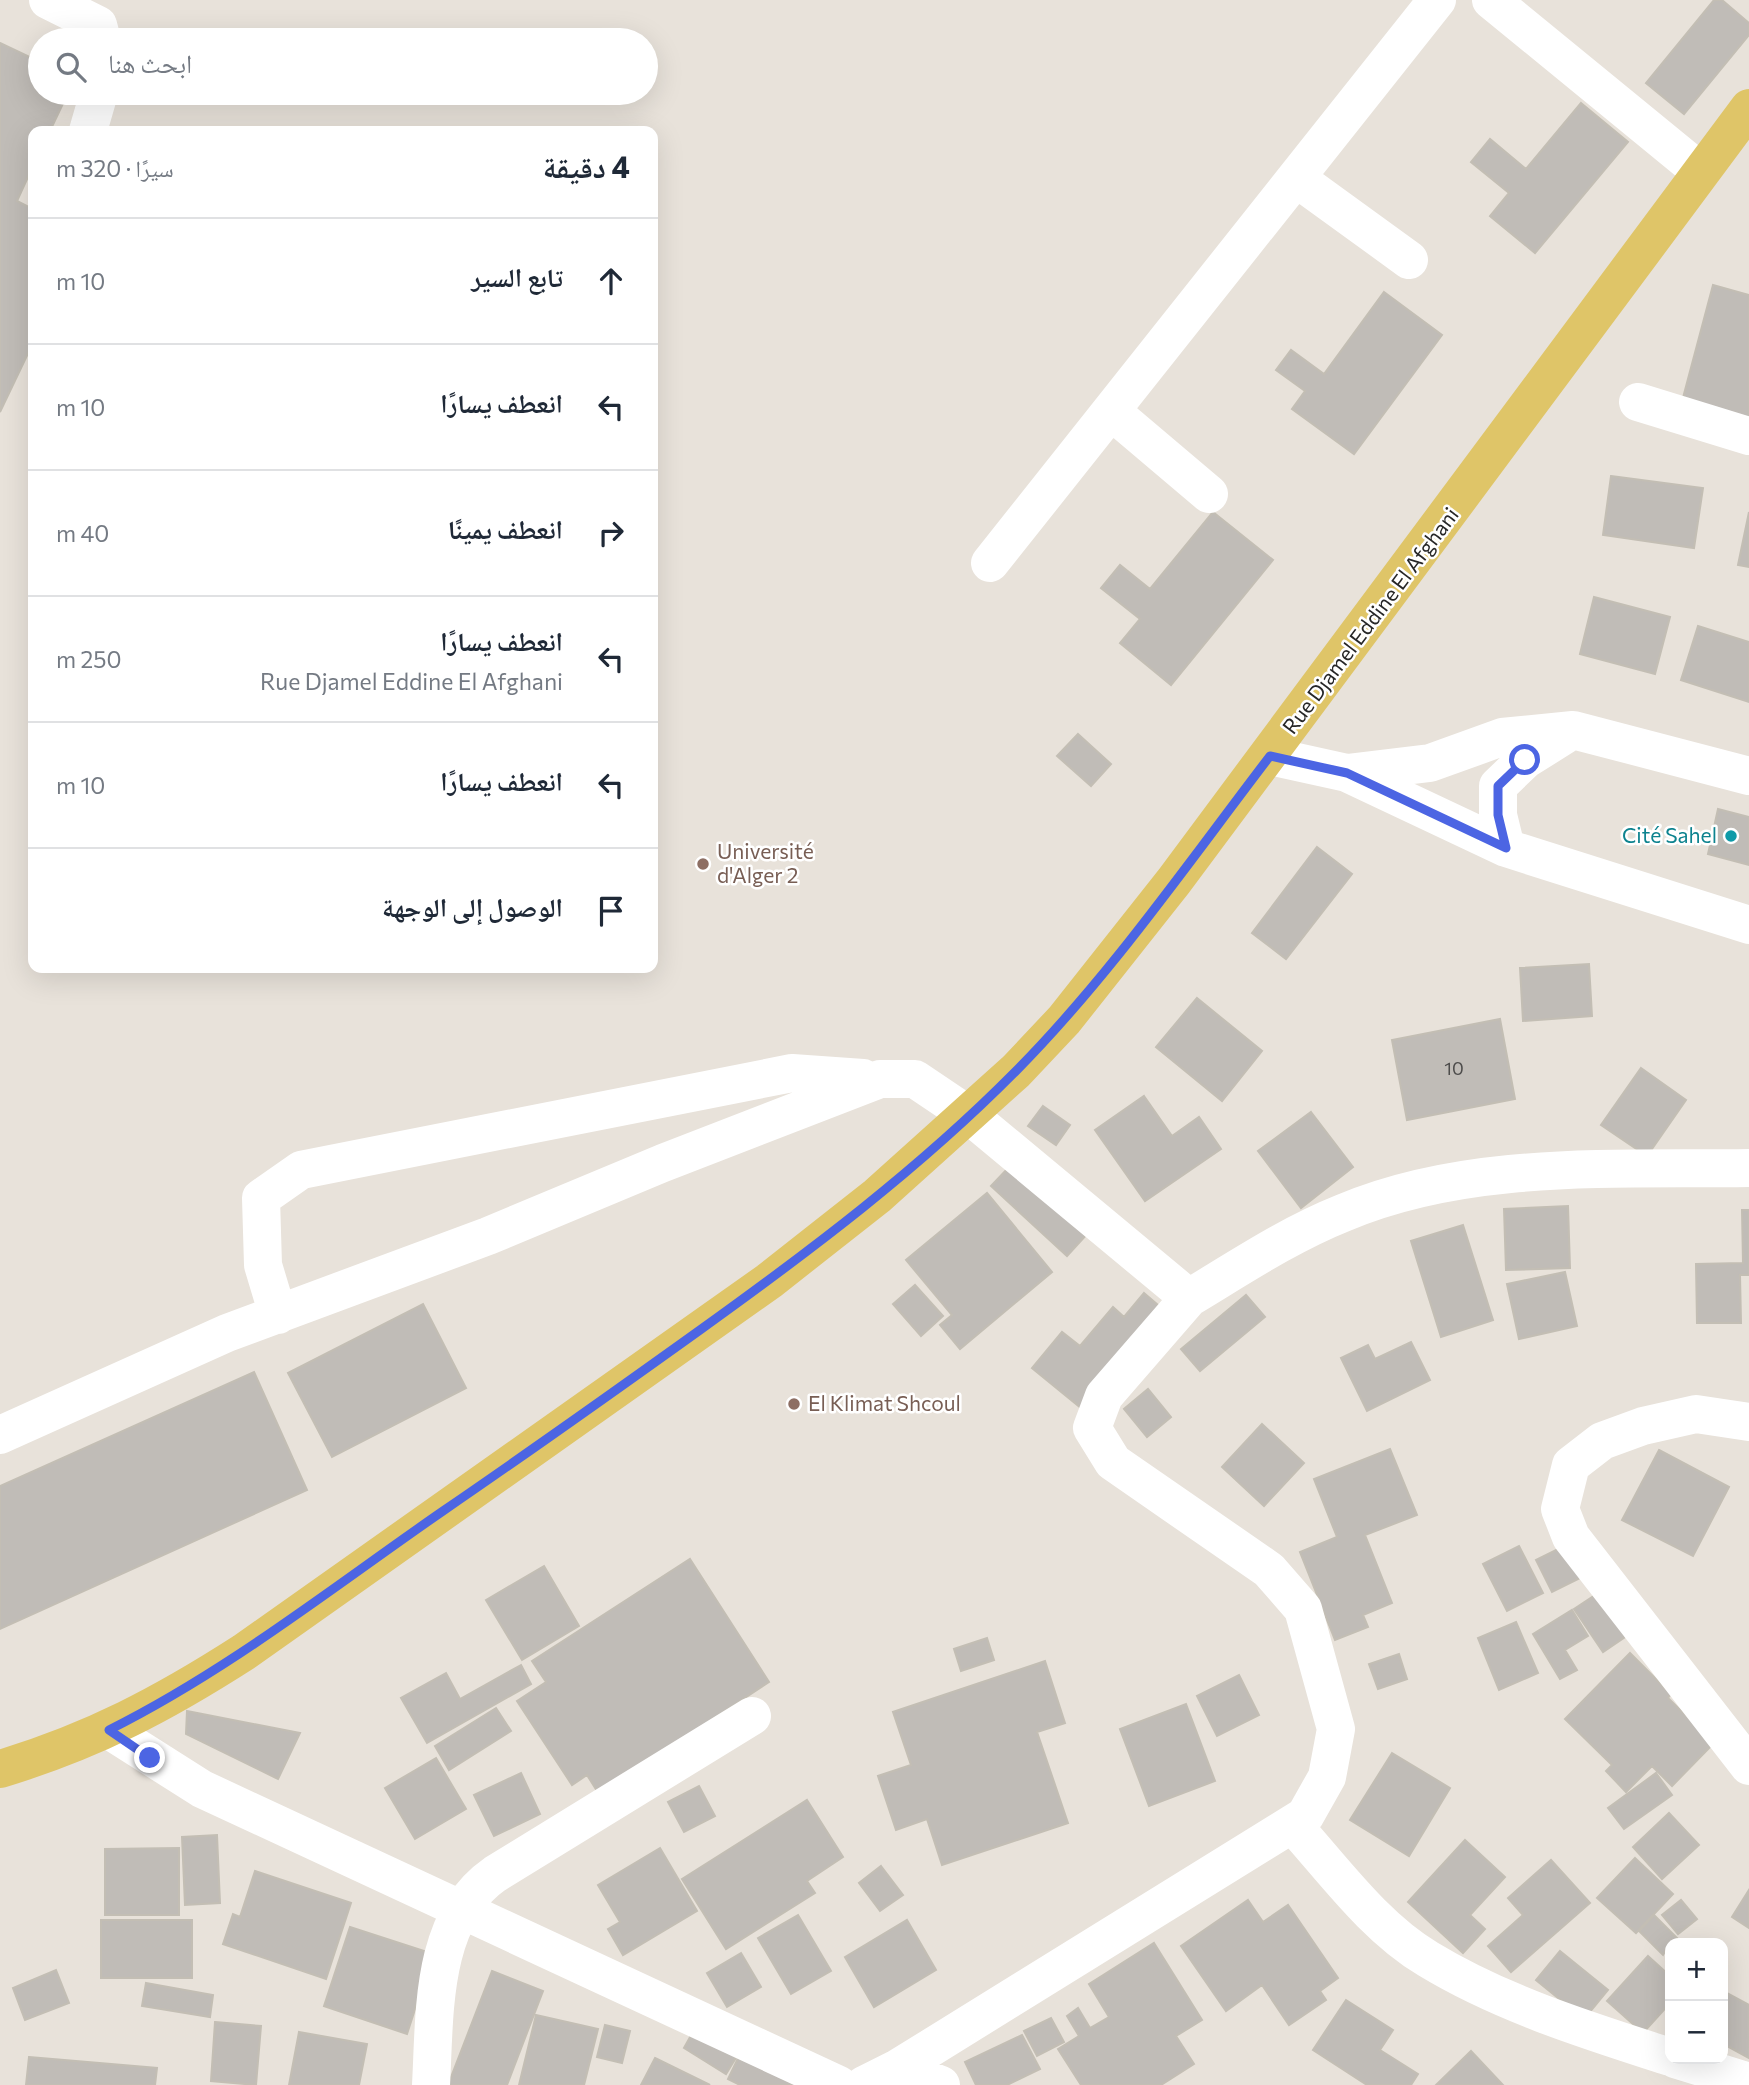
<!DOCTYPE html>
<html lang="ar">
<head>
<meta charset="utf-8">
<style>
  body { margin:0; font-family:Commissioner,"Noto Naskh Arabic",sans-serif; background:#f2f2f3; color:#1f2937; direction:rtl }
  .controls { position:absolute; right:21px; bottom:21px; display:grid; overflow:hidden; border-radius:14px; box-shadow:0 7px 28px #0002 }
  .controls button { width:63px; height:63px; display:grid; place-items:center; padding:0; border:0; border-bottom:2px solid #e0e1e3; background:#fff; color:#1f2937; font:35px sans-serif }
  .stop { position:absolute; width:21px; height:21px; margin:-16px; border:5px solid #4c65e3; border-radius:50%; background:#fff }
  .stop.end { background:#4c65e3; border-color:#fff; box-shadow:0 2px 7px #0008 }
  .list { margin:0; padding:0; list-style:none }
  h2 { display:flex; justify-content:space-between; align-items:center; height:91px; margin:0; padding:0 28px; font-size:30px }
  h2 small { font-size:23px; font-weight:400; color:#747a83 }
  .list li { display:grid; grid-template-columns:46px 1fr auto; gap:21px; align-items:center; box-sizing:border-box; height:126px; padding:0 28px; border-top:2px solid #e0e1e3 }
  .list b { display:block; font-size:26px; white-space:nowrap }
  .list p { margin:0; font-size:23px; white-space:nowrap; color:#747a83 }
  .list em { font-size:23px; font-style:normal; color:#747a83 }
  .icon { flex:none; width:38px; height:38px; fill:none; stroke:currentColor; stroke-width:2; stroke-linecap:round; stroke-linejoin:round }
  .map { position:relative; flex:none; width:1749px; height:2085px; overflow:hidden; direction:ltr }
  .search { position:absolute; background:#fff; box-shadow:0 7px 28px #0002; left:28px; top:28px; width:630px; height:77px; display:flex; align-items:center; gap:18px; box-sizing:border-box; padding:0 24px; border-radius:38px; color:#747a83; font-size:26px }
  .panel { position:absolute; background:#fff; box-shadow:0 7px 28px #0002; left:28px; top:126px; width:630px; height:847px; border-radius:14px; direction:rtl }
  .map>svg:first-child { display:block }
  .building { fill:#c0bcb7; stroke:#c3beb4; stroke-width:2 }
  .lines { fill:none; stroke-linecap:round; stroke-linejoin:round }
  .minor { stroke:#fff; stroke-width:38 }
  .major { stroke:#dfc568; stroke-width:38 }
  .route { stroke:#4c65e3; stroke-width:9 }
  .culture-dot { fill:#0f9aa8; stroke:#fff; stroke-width:2.5 }
  .education-dot { fill:#8d6e63; stroke:#fff; stroke-width:2.5 }
  .labels { text-anchor:middle; stroke-width:5; stroke-linejoin:round; paint-order:stroke }
  .number-label { font-size:18px; fill:#4d4c4b }
  .street-label { font-size:21px; fill:#272727; stroke:#fff }
  .culture-label { font-size:21px; fill:#0d838f; stroke:#fff; text-anchor:end }
  .education-label { font-size:21px; fill:#785e54; stroke:#fff; text-anchor:start }
</style>
</head>
<body>
<div class="map">
<svg width="1749" height="2085" viewBox="0 0 1749 2085">
  <rect width="100%" height="100%" fill="#e8e2da"/>
  <path class="building" d="M1714,0h8l27,23v12l-65,79 -38,-31z
    M0,43l40,19v31h28l-18,38h-17v35l-16,35 16,8v134l-33,69z
    M1581,103l47,39 -93,111 -45,-37 19,-23 -38,-31 19,-23 36,30z
    M1713,285l36,10v131l-69,-17z
    M1384,292l58,43 -88,119 -62,-45 13,-18 -29,-21 15,-20 33,24z
    M1611,476l92,12 -9,60 -91,-13z
    M1213,512l60,48 -102,125 -51,-42 20,-24 -39,-31 19,-23 30,24z
    M1749,512v55l-11,-2z
    M1594,597l76,20 -15,57 -75,-20z
    M1698,626l51,16v60l-68,-22z
    M1078,734l33,30 -20,22 -34,-30z
    M1718,809l31,8v48l-41,-11z
    M1317,847l35,27 -66,85 -34,-26z
    M1589,964l3,52 -69,5 -3,-53z
    M1197,998l65,53 -40,50 -66,-54z
    M1500,1019l15,80 -108,21 -15,-80z
    M1641,1068l45,32 -39,56 -46,-31z
    M1144,1096l28,40 27,-19 22,32 -76,52 -50,-71z
    M1043,1106l27,19 -14,20 -28,-19z
    M1311,1112l42,55 -52,41 -43,-57z
    M1012,1164l76,69 -21,23 -76,-70z
    M987,1193l65,79 -92,77 -20,-24 12,-10 -46,-55z
    M1568,1206l2,62 -64,2 -2,-61z
    M1742,1210h7v65h-9l1,48h-44l-1,-59 47,-1z
    M1463,1225l30,95 -52,17 -30,-96z
    M1565,1272l12,54 -58,13 -12,-55z
    M915,1285l28,31 -22,20 -28,-32z
    M1144,1293l20,17 -83,98 -49,-40 30,-36 18,14 33,-39 11,10z
    M1246,1295l19,22 -65,54 -19,-22z
    M423,1304l43,84 -134,69 -44,-84z
    M1411,1342l19,38 -63,31 -26,-53 27,-13 7,14z
    M254,1372l53,118 -307,139v-143z
    M1148,1389l23,28 -24,20 -23,-28z
    M1262,1424l42,39 -40,43 -42,-39z
    M1390,1449l27,66 -52,20 27,68 -29,12 5,12 -33,13 -35,-88 37,-15 -23,-58z
    M1659,1450l70,37 -36,69 -71,-36z
    M1519,1546l24,47 -36,18 -24,-47z
    M1564,1546l16,32 -28,14 -16,-32z
    M690,1559l79,123 -170,112 -12,-19 -15,10 -55,-84 29,-19 -14,-21z
    M544,1566l35,60 -57,34 -36,-60z
    M1604,1589l30,42 -31,21 -29,-43z
    M1572,1610l16,26 -23,14 12,20 -17,9 -27,-45z
    M1516,1622l22,51 -39,17 -21,-52z
    M987,1638l7,22 -33,11 -7,-22z
    M1630,1653l41,41 -3,4 46,45 -42,43 -20,-20 -26,26 -20,-21 6,-6 -47,-46z
    M1399,1654l8,25 -29,10 -9,-25z
    M1045,1661l20,62 -28,9 31,91 -126,42 -15,-46 -31,11 -18,-54 33,-11 -18,-53z
    M521,1665l10,19 -104,59 -26,-45 45,-25 14,26z
    M1239,1675l20,40 -42,21 -20,-40z
    M1186,1704l29,77 -66,25 -29,-77z
    M496,1708l15,23 -62,39 -14,-24z
    M187,1711l113,22 -22,46 -92,-45z
    M1392,1753l58,35 -41,68 -59,-36z
    M436,1758l30,51 -51,30 -30,-51z
    M521,1773l19,41 -46,22 -20,-41z
    M1656,1773l16,22 -48,34 -16,-21z
    M699,1786l16,30 -31,16 -16,-30z
    M807,1800l36,57 -36,24 8,12 -89,56 -44,-70z
    M1669,1813l30,32 -37,34 -29,-32z
    M217,1835l3,68 -35,2 -3,-68z
    M1465,1840l40,37 -35,38 15,14 -22,24 -55,-51z
    M179,1848v67h-74v-66z
    M660,1848l37,63 -74,44 -15,-26 12,-7 -22,-37z
    M1635,1858l38,36 -37,39 -39,-35z
    M1551,1860l39,43 -79,69 -23,-26 35,-31 -15,-17z
    M881,1866l22,29 -23,16 -21,-28z
    M255,1871l96,32 -25,76 -103,-35 10,-30 7,3z
    M1749,1890v38l-17,-11z
    M1248,1900l15,22 25,-17 50,73 -18,13 6,9 -37,25 -27,-40 -36,26 -45,-65z
    M1681,1900l16,19 -19,15 -16,-19z
    M798,1915l33,56 -40,23 -33,-56z
    M1654,1915l24,24 -8,4 -7,12 -24,-24z
    M101,1920h91v58h-91z
    M907,1920l29,50 -62,37 -29,-50z
    M350,1927l83,27 -26,80 -83,-28z
    M1154,1943l48,77 -26,16 18,28 -33,21h-80l-23,-36 21,-13 -12,-20 11,-8 12,20 19,-11 -20,-33z
    M1560,1951l48,39 -24,29 -48,-39z
    M741,1953l20,34 -34,20 -20,-34z
    M1648,1956l22,20v27l-27,30 -36,-32z
    M56,1970l13,33 -44,17 -12,-32z
    M492,1971l51,20 -36,94h-59z
    M146,1983l67,12 -3,22 -68,-11z
    M1723,1991l26,14v53l-26,-14z
    M1346,2000l47,30 -13,20 38,24 -7,11h-44l-54,-35z
    M536,2015l62,14 -14,56h-65z
    M1051,2018l13,24 -27,14 -13,-25z
    M215,2022l46,4 -5,59 -45,-4z
    M605,2025l25,6 -8,32 -25,-6z
    M694,2030l43,26 -11,18 -42,-26z
    M299,2032l68,12 -8,41h-70z
    M1022,2035l18,34 -33,16h-31l-11,-23z
    M1471,2051l32,34h-67z
    M740,2054l67,31h-67l-12,-6z
    M29,2057l128,11 -2,17h-129z
    M655,2058l55,27h-69z"/>
  <g class="lines">
    <path class="minor" d="M48,0l50,25 4,15
      M1491,0l210,172
      M88,131l11,-38
      M1296,178l113,82
      M1638,402l111,34
      M1111,411l98,83
      M990,563l447,-563
      M1270,756l77,17 159,75 243,77
      M1347,773l83,-10 72,-26 71,-7 176,46
      M1506,848l-8,-33v-29l27,-26 43,-27
      M1189,1298c50,-30 99,-63 154,-85 125,-53 273,-43 406,-45
      M278,1315l-15,-50 -2,-67 40,-28 491,-97 71,5
      M1749,1422l-53,-8 -53,12 -41,15 -31,24 -11,44 11,28 178,229
      M0,1435l227,-102 261,-97 175,-73 217,-84h35l55,37 219,182 -85,98 -12,32 21,34 156,108 34,39 33,120 -9,48 -22,39 -407,252 -34,17
      M109,1730l93,59 637,296
      M1292,1824c41,45 82,103 136,135 74,45 161,72 242,98
      M1675,2059l74,23
      M898,2068l43,17
      M431,2085c4,-71 -1,-166 64,-211l257,-158"/>
    <path class="major" d="M0,1769c93,-28 163,-65 244,-117l525,-371 108,-85 139,-125 48,-51 110,-139 575,-773"/>
  </g>
  <g class="lines">
    <path class="route" d="M150,1758l-41,-28c120,-60 224,-143 334,-219 86,-59 172,-120 257,-181 110,-79 219,-161 315,-258 95,-96 173,-209 255,-316l77,17 159,75 -8,-33v-29l27,-26"/>
  </g>
  <circle class="culture-dot" cx="1731" cy="836" r="7"/>
  <g class="education-dot">
    <circle cx="703" cy="864" r="7"/>
    <circle cx="794" cy="1404" r="7"/>
  </g>
  <g class="labels">
    <g class="number-label">
      <text x="1454" y="1075">10</text>
    </g>
    <g class="street-label">
      <text transform="translate(1371 621) rotate(-53)" y="7">Rue Djamel Eddine El Afghani</text>
    </g>
    <g class="culture-label">
      <text x="1717" y="843">Cité Sahel</text>
    </g>
    <g class="education-label">
      <text x="717" y="859">Université<tspan x="717" dy="24">d'Alger 2</tspan></text>
      <text x="808" y="1411">El Klimat Shcoul</text>
    </g>
  </g>
</svg>
<div class="controls">
<button>+</button>
<button>−</button>
</div>
<div class="stop" style="left:1525px;top:760px"></div>
<div class="stop end" style="left:150px;top:1758px"></div>
<div class="search"><svg class="icon" aria-label="search" viewBox="0 0 24 24"><circle cx="10" cy="10" r="6"/><path d="M15 15l6 6"/></svg>ابحث هنا</div>
<section class="panel">
<h2>4 دقيقة<small>سيرًا · 320 m</small></h2>
<ul class="list">
<li><svg class="icon" aria-label="ahead" viewBox="0 0 24 24"><path d="M12 20V5M6 11l6-6 6 6"/></svg><div><b>تابع السير</b></div><em>10 m</em></li>
<li><svg class="icon" aria-label="left" viewBox="0 0 24 24"><path d="M17 20v-9H6M10 6l-5 5 5 5"/></svg><div><b>انعطف يسارًا</b></div><em>10 m</em></li>
<li><svg class="icon" aria-label="right" viewBox="0 0 24 24"><path d="M7 20v-9h11M14 6l5 5-5 5"/></svg><div><b>انعطف يمينًا</b></div><em>40 m</em></li>
<li><svg class="icon" aria-label="left" viewBox="0 0 24 24"><path d="M17 20v-9H6M10 6l-5 5 5 5"/></svg><div><b>انعطف يسارًا</b><p>Rue Djamel Eddine El Afghani</p></div><em>250 m</em></li>
<li><svg class="icon" aria-label="left" viewBox="0 0 24 24"><path d="M17 20v-9H6M10 6l-5 5 5 5"/></svg><div><b>انعطف يسارًا</b></div><em>10 m</em></li>
<li><svg class="icon" aria-label="arrive" viewBox="0 0 24 24"><path d="M6 21V4h12l-3 4 3 4H6"/></svg><div><b>الوصول إلى الوجهة</b></div></li>
</ul>
</section>
</div>
</body>
</html>
